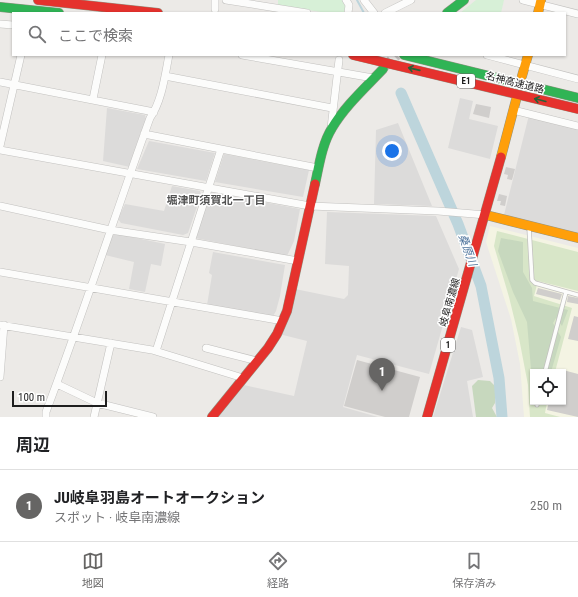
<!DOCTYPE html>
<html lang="ja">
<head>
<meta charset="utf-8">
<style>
  body { margin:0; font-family:"Roboto Condensed","Noto Sans JP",sans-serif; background:#f6f6f6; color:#202124 }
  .controls { position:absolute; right:12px; bottom:12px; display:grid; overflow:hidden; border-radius:0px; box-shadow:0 1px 3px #0004 }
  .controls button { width:36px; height:36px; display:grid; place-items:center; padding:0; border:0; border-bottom:1px solid #e0e0e0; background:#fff; color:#202124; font:20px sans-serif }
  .scale { position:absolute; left:12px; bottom:10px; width:95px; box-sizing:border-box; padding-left:4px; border:2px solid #1e1e1e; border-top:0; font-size:11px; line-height:14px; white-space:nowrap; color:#1e1e1e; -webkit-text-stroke:3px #fff; paint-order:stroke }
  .you { position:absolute; left:392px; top:151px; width:14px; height:14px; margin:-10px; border:3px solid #fff; border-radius:50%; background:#1a73e8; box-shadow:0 0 0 6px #1a73e833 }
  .badge { display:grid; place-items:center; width:26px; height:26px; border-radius:50%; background:#666564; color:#fff; font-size:13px; font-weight:700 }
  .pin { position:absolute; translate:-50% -33px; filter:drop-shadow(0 1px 2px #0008) }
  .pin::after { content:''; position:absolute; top:21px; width:14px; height:12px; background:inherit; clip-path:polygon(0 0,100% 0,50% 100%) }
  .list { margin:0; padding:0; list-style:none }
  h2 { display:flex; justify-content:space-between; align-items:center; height:52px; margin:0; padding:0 16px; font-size:17px }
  h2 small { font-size:13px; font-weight:400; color:#757577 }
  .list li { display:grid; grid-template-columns:26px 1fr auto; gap:12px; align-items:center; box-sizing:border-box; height:72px; padding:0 16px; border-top:1px solid #e0e0e0 }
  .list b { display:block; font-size:15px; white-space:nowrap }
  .list p { margin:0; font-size:13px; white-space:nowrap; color:#757577 }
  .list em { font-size:13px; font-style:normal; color:#757577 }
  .icon { flex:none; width:22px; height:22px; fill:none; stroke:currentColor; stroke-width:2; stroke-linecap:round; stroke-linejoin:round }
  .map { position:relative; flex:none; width:578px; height:417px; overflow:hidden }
  .search { position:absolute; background:#fff; box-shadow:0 1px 3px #0004; left:12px; right:12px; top:12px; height:44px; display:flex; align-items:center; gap:10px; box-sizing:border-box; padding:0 14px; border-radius:0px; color:#757577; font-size:15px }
  .sheet { height:124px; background:#fff }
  nav { display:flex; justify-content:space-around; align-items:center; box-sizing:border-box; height:56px; border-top:1px solid #e0e0e0; background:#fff; font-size:11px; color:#757577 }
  nav a { display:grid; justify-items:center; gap:2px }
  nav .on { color:#666564 }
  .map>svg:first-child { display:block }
  .education { fill:#f4f4e3; fill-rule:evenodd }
  .grass { fill:#d8e6c8 }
  .forest { fill:#c7d8be }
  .park { fill:#d7f0d7 }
  .parking { fill:#dcdbda }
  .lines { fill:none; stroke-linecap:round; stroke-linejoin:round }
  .stream { stroke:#bdd5dc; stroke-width:2 }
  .river { stroke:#bdd5dc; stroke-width:11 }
  .building { fill:#d0cecc }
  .secondary-tunnel { stroke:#c3c1bf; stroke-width:10; stroke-dasharray:10 5; stroke-linecap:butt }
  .lane-casing { stroke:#c2c1bf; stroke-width:5 }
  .street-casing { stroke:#c2c1bf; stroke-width:8 }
  .fast-casing { stroke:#929381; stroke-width:10 }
  .slow-casing { stroke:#929381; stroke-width:10 }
  .jam-casing { stroke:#929381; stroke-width:10 }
  .lane { stroke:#fcfcfb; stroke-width:3.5 }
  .street { stroke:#fcfcfb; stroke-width:7 }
  .fast { stroke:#30b455; stroke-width:9 }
  .slow { stroke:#ff9f0a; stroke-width:9 }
  .jam { stroke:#e5322d; stroke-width:9 }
  .oneway { stroke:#266237 }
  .labels { text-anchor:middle; stroke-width:3; stroke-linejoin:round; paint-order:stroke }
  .shield { fill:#fff; stroke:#626262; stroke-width:1 }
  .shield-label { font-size:9px; font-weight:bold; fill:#1e1e1e }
  .street-label { font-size:10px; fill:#1e1e1e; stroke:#fff }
  .neighbourhood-label { font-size:11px; font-weight:bold; fill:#515151; stroke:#fff }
  .water-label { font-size:11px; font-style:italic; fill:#50759d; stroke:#fff }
</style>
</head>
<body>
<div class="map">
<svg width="578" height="417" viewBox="0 0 578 417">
  <rect width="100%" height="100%" fill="#eceae7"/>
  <path class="education" d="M490,226l88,22v169h-54l-4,-53 -9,-45 -25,-77zM533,372h30v30h-30z"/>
  <path class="grass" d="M497,231l81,21v39l-40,-10 -4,15 38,12 -17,64h-22v30h14l-2,11 15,4h-30l-2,-32 -9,-47 -10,-41 -15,-51z"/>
  <path class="forest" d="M501,238l22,4v30l9,16 1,13 35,9 -6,16 -6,-8 -3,5 8,14 -10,35h-18v21l-6,-71 -14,-30 -15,-41z
    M478,380l12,1 5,5v17l-3,5 5,9h-21l-4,-31z"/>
  <path class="park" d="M278,0h64l3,6v7h-18l-49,-8z
    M476,0h28l-3,13h-41z"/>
  <path class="parking" d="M460,98l13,3 -4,18 29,7 -8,33 -42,-11z
    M107,108l38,7 1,4 -16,48 -27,-6z
    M529,115l49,13v106l-74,-19z
    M398,123l34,83 -58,-2 2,-74z
    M149,141l66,12 -9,28 -69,-12z
    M224,154l85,16 -6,27 -88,-15z
    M172,186l28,5 1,4 -13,38 -5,2 -62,-12 -3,-4 7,-15 39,7z
    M211,192l89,17 -6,32 -7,15 -92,-18z
    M327,212l109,4 23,53 -30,105 -72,-19 -14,52 35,10h-162l28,-32 50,11 13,-55 -28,-7 16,-45 49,10 4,-4 1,-29 -24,-2z
    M113,233l52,11 -4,22 -10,-2 -6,28 -16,-3 5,-27 -29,-7z
    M213,252l72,13 -5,31 -4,15 -4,7 -65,-13 5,-30 -3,-2z
    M461,327l11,3 11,47 -16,4 6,36h-40z"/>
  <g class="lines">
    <path class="stream" d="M357,0l7,13"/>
    <path class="river" d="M401,93l57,131 23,62 18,92 3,39"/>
  </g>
  <path class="building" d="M476,104l15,3 -2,11 -16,-4z
    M506,167l9,2 -3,11 -5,-1 1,-4 -4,-1z
    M499,194l8,2 -2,10 -5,-1 1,-4h-4z
    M538,288l24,6 -2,6 -24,-6z
    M568,296l10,2v6l-11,-2z
    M574,316l4,1v24l-10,-2z
    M357,360l63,17 -11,40h-24l-41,-11z
    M563,370l15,4v43l-31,-7 2,-8h14z"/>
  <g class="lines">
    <path class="secondary-tunnel" d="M384,67l13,-12"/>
    <g class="lane-casing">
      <path id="lane" d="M529,227l3,53 3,3 43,12
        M545,372l21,-80
        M537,405v-3"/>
    </g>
    <g class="street-casing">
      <path id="street" d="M215,0v9
        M226,0l81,13
        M346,0l3,5 -1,8
        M364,0l10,13
        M523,0l55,14
        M385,13l26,-13
        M0,24l13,1
        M242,55l131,23
        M487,55l91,24
        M165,76l167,32
        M0,82l154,30
        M93,99l9,-44
        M513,110l65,16
        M331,128l8,-68
        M144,134l77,15
        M0,146l21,-91
        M0,150l310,56 128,5 48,4
        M0,206l110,24 81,12 107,19
        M0,272l283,49
        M0,325l152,25 91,28
        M206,348l51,13
        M156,351l65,-202 97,19
        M0,377l4,-52
        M57,384l40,19 56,14
        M46,417v-5c37,-98 69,-197 104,-294 12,-17 15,-43 19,-63
        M94,417l17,-74"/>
    </g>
    <g class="fast-casing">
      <path id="fast" d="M0,7l59,6
        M447,13l17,-13
        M404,55l174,43
        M315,184c4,-18 7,-40 17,-56 13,-22 33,-40 51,-59"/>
    </g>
    <g class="slow-casing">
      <path id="slow" d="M538,13l3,-13
        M522,76l6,-21
        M501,157l15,-57
        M486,215l92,23"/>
    </g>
    <g class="jam-casing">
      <path id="jam" d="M38,0l120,13
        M353,55l225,54
        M212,417l56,-69 9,-14 10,-23 28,-127
        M427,417l74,-260"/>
    </g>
    <use href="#lane" class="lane"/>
    <use href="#street" class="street"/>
    <use href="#fast" class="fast"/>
    <use href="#slow" class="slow"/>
    <use href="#jam" class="jam"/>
  </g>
  <defs><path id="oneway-shaft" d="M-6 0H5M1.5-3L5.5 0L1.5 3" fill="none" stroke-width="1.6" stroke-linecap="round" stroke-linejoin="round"/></defs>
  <g class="oneway">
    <use href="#oneway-shaft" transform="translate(414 69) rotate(-167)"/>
    <use href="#oneway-shaft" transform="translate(540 100) rotate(-166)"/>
  </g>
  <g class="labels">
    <g class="shield">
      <rect x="457" y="74" width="18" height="14" rx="3"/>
      <rect x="441" y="338" width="14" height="14" rx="3"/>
    </g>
    <g class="shield-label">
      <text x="466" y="84">E1</text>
      <text x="448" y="348">1</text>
    </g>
    <g class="street-label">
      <text transform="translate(515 82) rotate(14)" y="4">名神高速道路</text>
      <text transform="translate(449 302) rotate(-74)" y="4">岐阜南濃線</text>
    </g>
    <g class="neighbourhood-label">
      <text x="216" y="204">堀津町須賀北一丁目</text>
    </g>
    <g class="water-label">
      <text transform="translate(468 250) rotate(70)" y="4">桑原川</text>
    </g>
  </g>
</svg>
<div class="controls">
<button><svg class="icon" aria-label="locate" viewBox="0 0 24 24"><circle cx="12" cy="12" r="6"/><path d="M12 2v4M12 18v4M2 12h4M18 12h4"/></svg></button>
</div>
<div class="scale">100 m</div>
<div class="you"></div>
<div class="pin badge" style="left:382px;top:391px">1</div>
<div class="search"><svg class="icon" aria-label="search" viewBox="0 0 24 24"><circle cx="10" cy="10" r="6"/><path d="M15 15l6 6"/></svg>ここで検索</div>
</div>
<section class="sheet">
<h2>周辺<small></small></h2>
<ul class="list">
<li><span class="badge">1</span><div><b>JU岐阜羽島オートオークション</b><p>スポット · 岐阜南濃線</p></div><em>250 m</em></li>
</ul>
</section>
<nav>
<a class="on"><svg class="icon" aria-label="map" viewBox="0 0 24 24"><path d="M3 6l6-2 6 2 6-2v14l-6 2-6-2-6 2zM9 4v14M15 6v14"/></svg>地図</a>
<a><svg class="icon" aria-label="directions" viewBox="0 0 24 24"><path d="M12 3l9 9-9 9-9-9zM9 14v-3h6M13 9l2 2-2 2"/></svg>経路</a>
<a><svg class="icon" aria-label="saved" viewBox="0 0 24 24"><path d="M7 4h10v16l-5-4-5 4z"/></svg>保存済み</a>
</nav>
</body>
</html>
